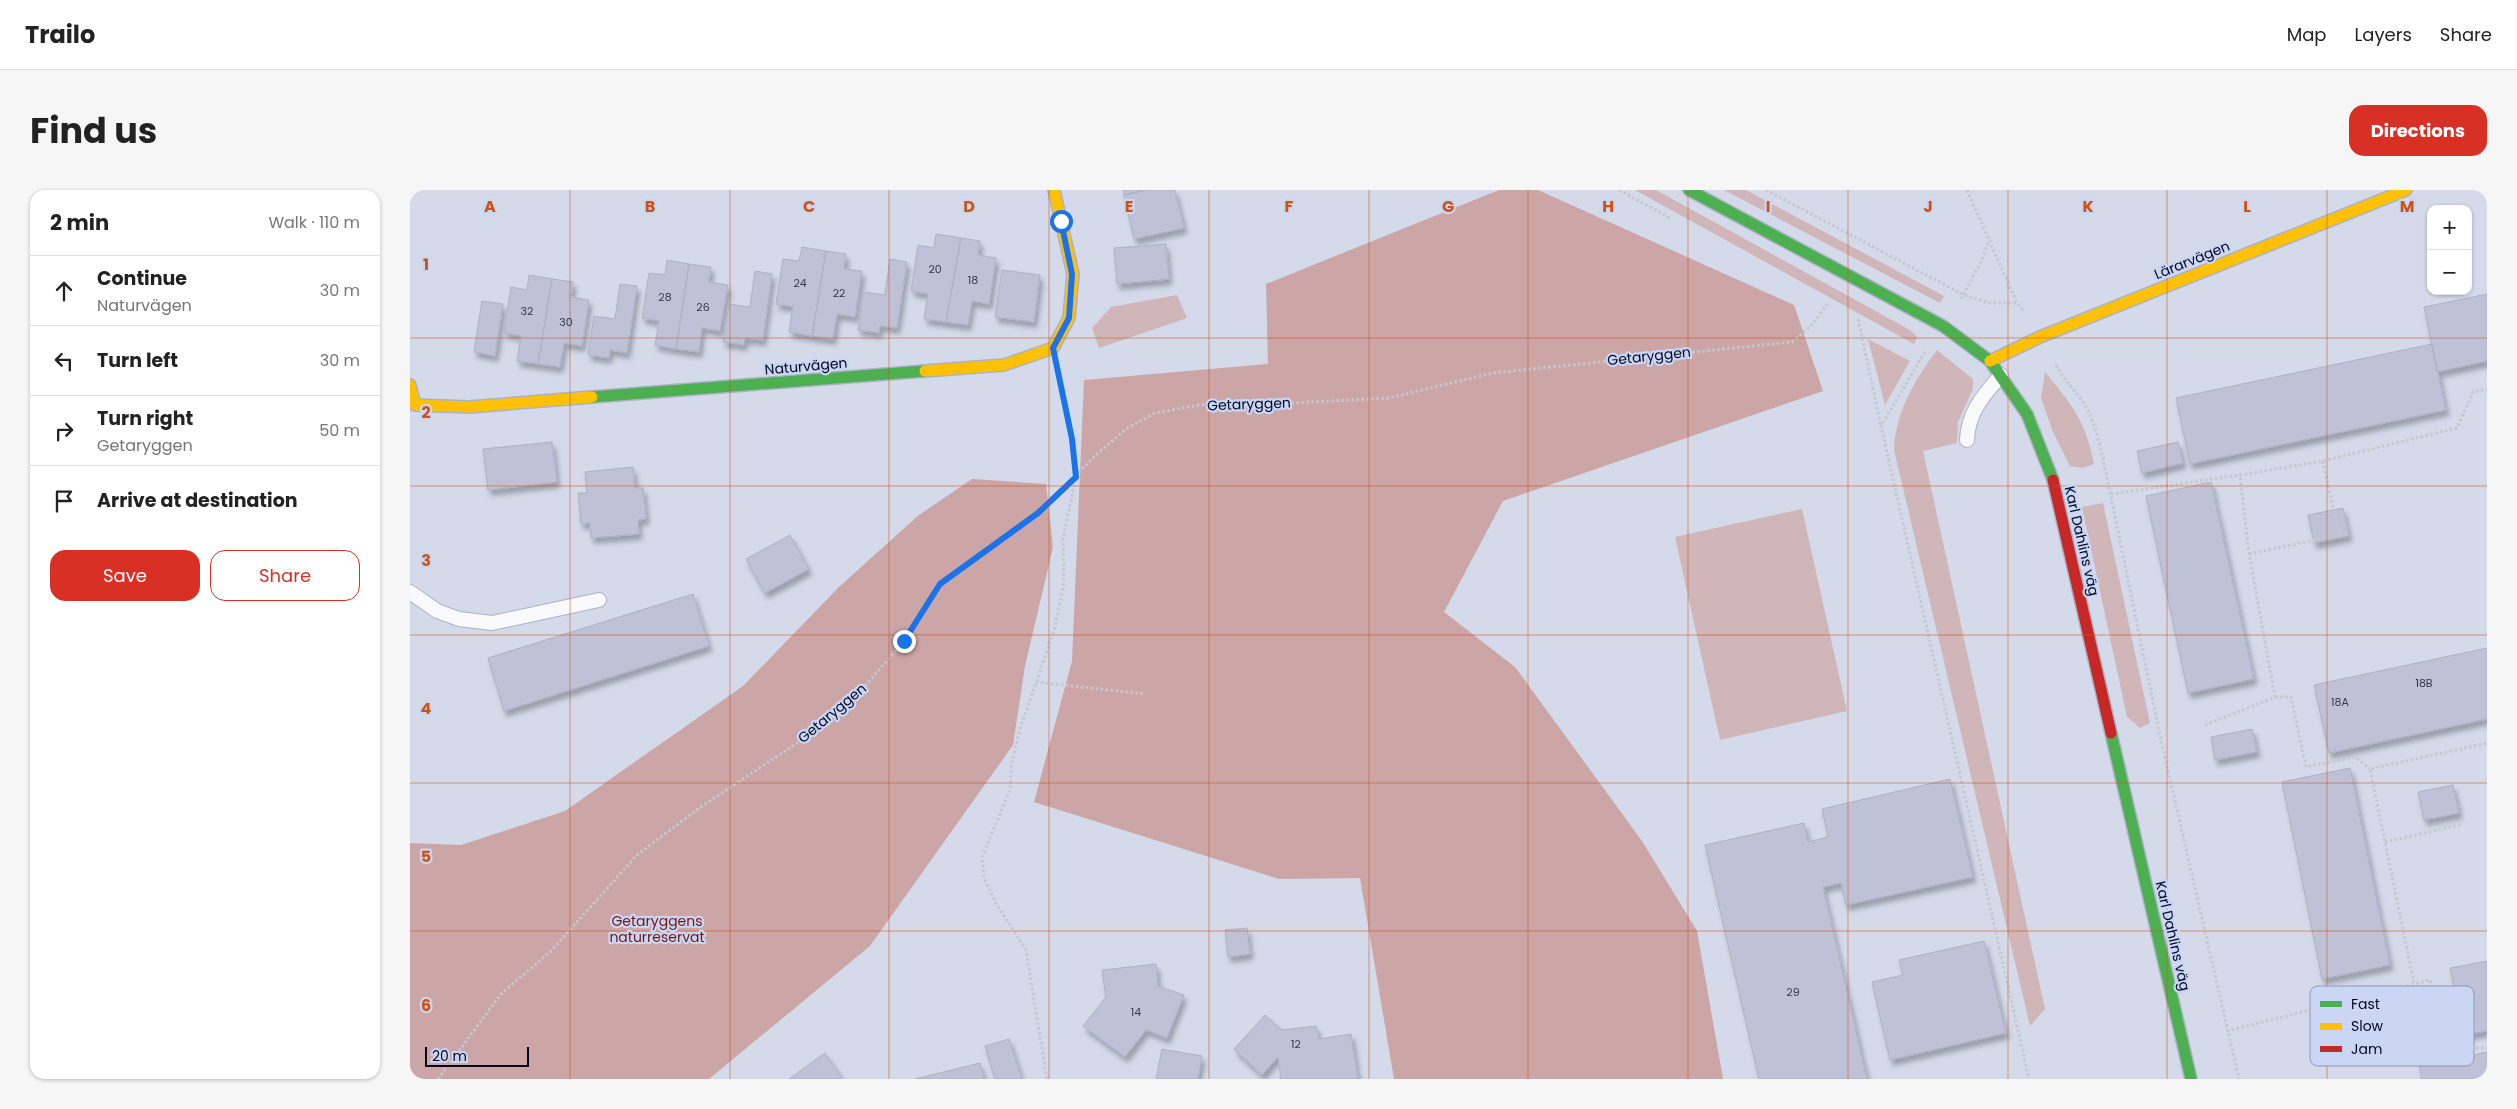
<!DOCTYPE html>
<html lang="en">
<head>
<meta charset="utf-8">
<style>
  body { margin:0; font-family:Poppins,sans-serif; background:#f6f6f6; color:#222 }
  .controls { position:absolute; right:15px; top:15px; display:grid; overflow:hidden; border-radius:10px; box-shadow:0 1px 4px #0004 }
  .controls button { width:45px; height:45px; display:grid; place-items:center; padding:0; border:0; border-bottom:1px solid #e0e0e0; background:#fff; color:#222; font:25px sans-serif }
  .scale { position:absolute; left:15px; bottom:12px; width:104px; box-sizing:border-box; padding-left:5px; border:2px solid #030822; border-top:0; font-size:14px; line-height:18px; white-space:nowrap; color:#030822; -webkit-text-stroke:4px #cad6f4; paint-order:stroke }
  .stop { position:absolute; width:15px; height:15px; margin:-11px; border:4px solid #1a73e8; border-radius:50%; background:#fff }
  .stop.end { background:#1a73e8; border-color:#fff; box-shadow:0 1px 5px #0008 }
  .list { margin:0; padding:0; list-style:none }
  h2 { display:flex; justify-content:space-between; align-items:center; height:65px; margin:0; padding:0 20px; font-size:21px }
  h2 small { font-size:16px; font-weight:400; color:#767676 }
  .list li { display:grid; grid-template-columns:32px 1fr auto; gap:15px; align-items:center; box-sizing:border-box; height:70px; padding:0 20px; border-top:1px solid #e0e0e0 }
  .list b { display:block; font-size:19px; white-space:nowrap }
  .list p { margin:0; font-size:16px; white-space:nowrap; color:#767676 }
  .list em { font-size:16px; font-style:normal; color:#767676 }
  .actions { display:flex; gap:10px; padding:15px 20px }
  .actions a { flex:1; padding:11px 0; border:1px solid #d93025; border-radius:15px; text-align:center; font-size:18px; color:#d93025 }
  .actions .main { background:#d93025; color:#fff }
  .icon { flex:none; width:28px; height:28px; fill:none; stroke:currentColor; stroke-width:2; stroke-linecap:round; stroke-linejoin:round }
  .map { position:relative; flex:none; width:2077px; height:889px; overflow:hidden; border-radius:15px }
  header { display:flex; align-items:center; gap:30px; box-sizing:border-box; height:70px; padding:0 25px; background:#fff; border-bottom:1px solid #e0e0e0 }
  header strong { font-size:24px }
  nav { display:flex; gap:28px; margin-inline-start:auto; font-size:18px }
  .intro { display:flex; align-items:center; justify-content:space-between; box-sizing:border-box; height:120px; padding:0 30px }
  h1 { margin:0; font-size:35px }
  .button { padding:12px 22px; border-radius:15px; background:#d93025; color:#fff; font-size:18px; font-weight:700 }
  main { display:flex; gap:30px; padding:0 30px }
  aside { flex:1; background:#fff; border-radius:15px; box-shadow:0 1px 4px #0004 }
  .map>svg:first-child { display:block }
  .green { fill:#d0b6b9 }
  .forest { fill:#cca5a7 }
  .building { fill:#bfc1d6; stroke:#afb0c5; filter:url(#shadow) }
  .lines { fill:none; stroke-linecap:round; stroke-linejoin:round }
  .lane-casing { stroke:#abb2c7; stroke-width:16 }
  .fast-casing { stroke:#abb2c7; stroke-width:14 }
  .slow-casing { stroke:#abb2c7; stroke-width:14 }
  .jam-casing { stroke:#abb2c7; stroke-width:14 }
  .path { stroke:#c6c8cd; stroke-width:3; stroke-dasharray:2.5 2.5; stroke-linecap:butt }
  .lane { stroke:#f9f9fc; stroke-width:14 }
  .fast { stroke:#4caf50; stroke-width:11 }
  .slow { stroke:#ffc107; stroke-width:11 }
  .jam { stroke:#c62828; stroke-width:11 }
  .route { stroke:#1a73e8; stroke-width:6 }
  .grid { fill:none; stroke:#d1510e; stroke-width:1; stroke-opacity:0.55 }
  .labels { text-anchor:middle; stroke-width:4.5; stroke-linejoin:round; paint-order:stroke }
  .number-label { font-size:11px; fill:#343851 }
  .street-label { font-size:14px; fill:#030822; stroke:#cad6f4 }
  .park-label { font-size:14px; fill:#701612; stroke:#cad6f4 }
  .key { fill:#cad6f4; stroke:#8e98b5; stroke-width:1 }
  .key-label { font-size:14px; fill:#030822 }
  .grid-label { font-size:16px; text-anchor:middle; font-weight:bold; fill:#d1510e; stroke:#cad6f4; stroke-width:4.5; stroke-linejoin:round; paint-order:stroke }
</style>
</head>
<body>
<header>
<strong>Trailo</strong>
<nav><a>Map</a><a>Layers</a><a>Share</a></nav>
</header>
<div class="intro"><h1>Find us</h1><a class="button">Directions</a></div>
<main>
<aside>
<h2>2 min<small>Walk · 110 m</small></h2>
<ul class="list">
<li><svg class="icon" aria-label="ahead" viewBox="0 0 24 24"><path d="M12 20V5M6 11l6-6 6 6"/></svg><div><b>Continue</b><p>Naturvägen</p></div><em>30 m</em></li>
<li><svg class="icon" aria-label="left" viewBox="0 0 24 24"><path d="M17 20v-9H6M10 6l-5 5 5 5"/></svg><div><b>Turn left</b></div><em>30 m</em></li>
<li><svg class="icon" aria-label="right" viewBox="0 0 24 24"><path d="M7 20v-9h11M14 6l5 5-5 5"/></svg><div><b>Turn right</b><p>Getaryggen</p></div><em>50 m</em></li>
<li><svg class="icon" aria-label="arrive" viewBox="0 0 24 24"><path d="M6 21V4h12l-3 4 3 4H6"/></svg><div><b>Arrive at destination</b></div></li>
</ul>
<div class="actions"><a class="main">Save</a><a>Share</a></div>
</aside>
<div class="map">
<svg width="2077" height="889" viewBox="0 0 2077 889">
  <defs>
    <filter id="shadow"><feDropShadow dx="3" dy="5.5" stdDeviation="2.5" flood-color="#0004"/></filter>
  </defs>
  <rect width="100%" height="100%" fill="#d4daea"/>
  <path class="green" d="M1225,0h21l254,140 7,7 -3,7z
    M1314,0h22l198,106 -4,7z
    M767,105l10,23 -88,30 -7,-20 19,-21z
    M1458,149l42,22 -25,44z
    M1527,160l36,29v10l-15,33 -1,21 -34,8 122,558 -15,17 -136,-576c2,-39 20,-69 43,-100z
    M1635,182c28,34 40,48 49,92l-12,4 -12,-2 -17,-34 -12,-34z
    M1693,313l47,220 -10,5 -13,-11 -45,-210z
    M1392,319l45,202 -127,29 -45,-203z"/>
  <path class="forest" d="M1089,0h39l256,115 29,86 -320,110 -59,111 71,55 127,174 55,90 26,148h-329l-34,-201 -81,1 -245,-77 38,-141 12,-281 184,-16 -2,-80z
    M562,289l74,5 7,63 -28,119 -12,79 -143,201 -161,133h-299v-236l51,2 104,-34 178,-125 97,-100 79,-71z"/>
  <path class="building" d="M713,0h24l-23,5z
    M737,0h28l9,38 -50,11 -10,-44z
    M526,44l25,4 -15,84 -22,-3 4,-25 -17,-3 7,-46 16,3z
    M551,48l19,3 -2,14 18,3 -7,46 -17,-3 -4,24 -22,-3z
    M756,54l3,35 -52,5 -3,-36z
    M392,57l24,4 -14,85 -23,-4 4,-25 -17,-3 7,-45 16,2z
    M416,61l20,3 -2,15 18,2 -7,46 -18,-3 -4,25 -21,-3z
    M480,69l17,3 -10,66 -17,-2 -1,7 -21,-3 5,-38 22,3z
    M257,70l22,4 -13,85 -21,-4 4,-24 -17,-3 7,-45 16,2z
    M279,74l22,3 -2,15 19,3 -8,46 -18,-3 -3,24 -23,-3z
    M592,80l38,5 -6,47 -39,-5z
    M345,81l17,3 -9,66 -18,-2 -1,7 -21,-3 6,-38 21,3z
    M119,85l23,4 -14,85 -21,-3 4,-25 -17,-3 7,-46 16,3z
    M142,89l21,3 -2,15 18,3 -7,46 -18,-3 -4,24 -22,-3z
    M210,94l17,2 -10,67 -17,-3 -1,8 -21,-3 6,-39 21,3z
    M2077,104v67l-50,11 -13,-65z
    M72,111l21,3 -8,52 -21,-4z
    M2022,154l14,66 -256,54 -14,-66z
    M142,252l5,40 -69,8 -5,-41z
    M1768,252l5,21 -41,10 -5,-22z
    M223,277l2,21h8l3,31 -8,1 1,14 -48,4 -1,-15 -9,1 -3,-31h9l-2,-21z
    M1801,292l43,197 -66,14 -42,-197z
    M1933,318l6,28 -35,7 -6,-28z
    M380,345l19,34 -44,24 -19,-34z
    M283,404l16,52 -205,65 -16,-53z
    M2077,458v71l-158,34 -15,-68z
    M1842,539l5,23 -42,8 -4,-23z
    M1940,578l40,197 -68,14 -40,-197z
    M1540,589l23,98 -127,28 -5,-22 -18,4 44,192h-108l-54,-234 99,-22 4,19 20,-5 -6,-28z
    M2043,595l6,28 -35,7 -6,-28z
    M837,738l3,26 -22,3 -3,-27z
    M1574,751l22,92 -116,27 -18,-78 31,-7 -4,-15z
    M2077,771v70l-23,4 -14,-67z
    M746,774l2,22 26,9 -17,43 -21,-8 -21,27 -42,-31 23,-29 -4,-27z
    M855,825l17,15 34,-4 3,13 32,-5 7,45h-77l-3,-22 -16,18 -28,-26z
    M599,849l13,40h-27l-10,-33z
    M752,859l40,7 -4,23h-42z
    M2077,862v27h-65l-3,-13z
    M415,863l18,26h-54z
    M570,873l4,16h-69z"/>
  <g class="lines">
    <g class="lane-casing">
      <path id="lane" d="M1557,250c1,-28 16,-44 34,-65
        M0,402l27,19 22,8 33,4 107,-23"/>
    </g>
    <g class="fast-casing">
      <path id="fast" d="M1279,0l254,136 47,35 37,53 26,66
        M182,207l333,-26
        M1701,543l80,346"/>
    </g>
    <g class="slow-casing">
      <path id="slow" d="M1580,171l50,-24 366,-147
        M515,181l79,-6 49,-17 16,-30 4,-44 -19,-84
        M0,195l5,20 54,2 123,-10"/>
    </g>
    <g class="jam-casing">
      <path id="jam" d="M1643,290l58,253"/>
    </g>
    <path class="path" d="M1209,0l51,28
      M1356,0l198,105 25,8h28
      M1557,0l50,113 6,7
      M1551,109l21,-39 6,-18
      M1448,129l23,107
      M1515,162l-44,74 148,653
      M1646,175c7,13 16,22 25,34 12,17 17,39 22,59l57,278 79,343
      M1701,304l129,-19
      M1839,364l90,-19 -16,-74
      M626,492l109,12
      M1865,507h16l15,70 49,-10 15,12
      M1795,535l70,-28 -26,-143 -9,-79 83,-14 134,-33 16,-36 14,-3
      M1975,652l78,-18
      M2004,793l-44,-214 117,-26
      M1817,841l203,-51 15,68h42
      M28,889l63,-85 50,-43 86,-96 65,-49 103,-68 55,-46 44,-51 36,-56 98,-72 57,-57 31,-27 29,-16 56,-10 59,1 119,-6 104,-25 299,-31 20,-17 16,-22
      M637,889l-21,-129 -30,-47 -12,-25 -2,-21 28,-67 1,-24 9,-37 34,-98 10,-48 -1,-45 13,-61 -4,-38 -13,-60"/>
    <use href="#lane" class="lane"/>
    <use href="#fast" class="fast"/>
    <use href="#slow" class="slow"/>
    <use href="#jam" class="jam"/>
  </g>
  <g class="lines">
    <path class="route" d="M494,451l36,-57 98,-71 38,-36 -4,-38 -19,-91 16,-30 3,-44 -11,-53"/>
  </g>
  <path class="grid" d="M160,0v889M320,0v889M479,0v889M639,0v889M799,0v889M959,0v889M1118,0v889M1278,0v889M1438,0v889M1598,0v889M1757,0v889M1917,0v889M0,148h2077M0,296h2077M0,445h2077M0,593h2077M0,741h2077"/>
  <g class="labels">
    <g class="number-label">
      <text x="525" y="83">20</text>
      <text x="563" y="94">18</text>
      <text x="390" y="97">24</text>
      <text x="429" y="107">22</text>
      <text x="255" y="111">28</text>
      <text x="293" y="121">26</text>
      <text x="117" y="125">32</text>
      <text x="156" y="136">30</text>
      <text x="2014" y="497">18B</text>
      <text x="1930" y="516">18A</text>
      <text x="1383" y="806">29</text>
      <text x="726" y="826">14</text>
      <text x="886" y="858">12</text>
    </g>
    <g class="street-label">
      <text transform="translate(1782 70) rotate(-22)" y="5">Lärarvägen</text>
      <text transform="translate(1239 166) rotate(-6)" y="5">Getaryggen</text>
      <text transform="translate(396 176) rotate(-5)" y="5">Naturvägen</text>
      <text transform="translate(839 214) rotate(-2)" y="5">Getaryggen</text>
      <text transform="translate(1672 351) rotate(77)" y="5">Karl Dahlins väg</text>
      <text transform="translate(422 523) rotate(-40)" y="5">Getaryggen</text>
      <text transform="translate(1763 746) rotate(77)" y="5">Karl Dahlins väg</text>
    </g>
    <g class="park-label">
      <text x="247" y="736">Getaryggens<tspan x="247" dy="16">naturreservat</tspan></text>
    </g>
  </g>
  <rect x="1900" y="796" width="164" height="80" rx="8" class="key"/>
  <rect x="1910" y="811" width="22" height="6" fill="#4caf50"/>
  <rect x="1910" y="833" width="22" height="7" fill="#ffc107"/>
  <rect x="1910" y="856" width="22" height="6" fill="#c62828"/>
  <g class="key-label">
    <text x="1941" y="819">Fast</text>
    <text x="1941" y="841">Slow</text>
    <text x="1941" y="864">Jam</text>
  </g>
  <g class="grid-label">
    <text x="80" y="22">A</text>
    <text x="240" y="22">B</text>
    <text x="399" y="22">C</text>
    <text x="559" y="22">D</text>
    <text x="719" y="22">E</text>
    <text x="879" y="22">F</text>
    <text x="1038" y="22">G</text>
    <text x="1198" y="22">H</text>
    <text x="1358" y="22">I</text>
    <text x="1518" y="22">J</text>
    <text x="1678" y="22">K</text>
    <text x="1837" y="22">L</text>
    <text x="1997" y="22">M</text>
    <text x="16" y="80">1</text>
    <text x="16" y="228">2</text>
    <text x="16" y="376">3</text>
    <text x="16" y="524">4</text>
    <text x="16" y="672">5</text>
    <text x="16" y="821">6</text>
  </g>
</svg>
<div class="controls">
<button>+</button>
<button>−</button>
</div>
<div class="scale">20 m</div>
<div class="stop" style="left:651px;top:31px"></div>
<div class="stop end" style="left:494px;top:451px"></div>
</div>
</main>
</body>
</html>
